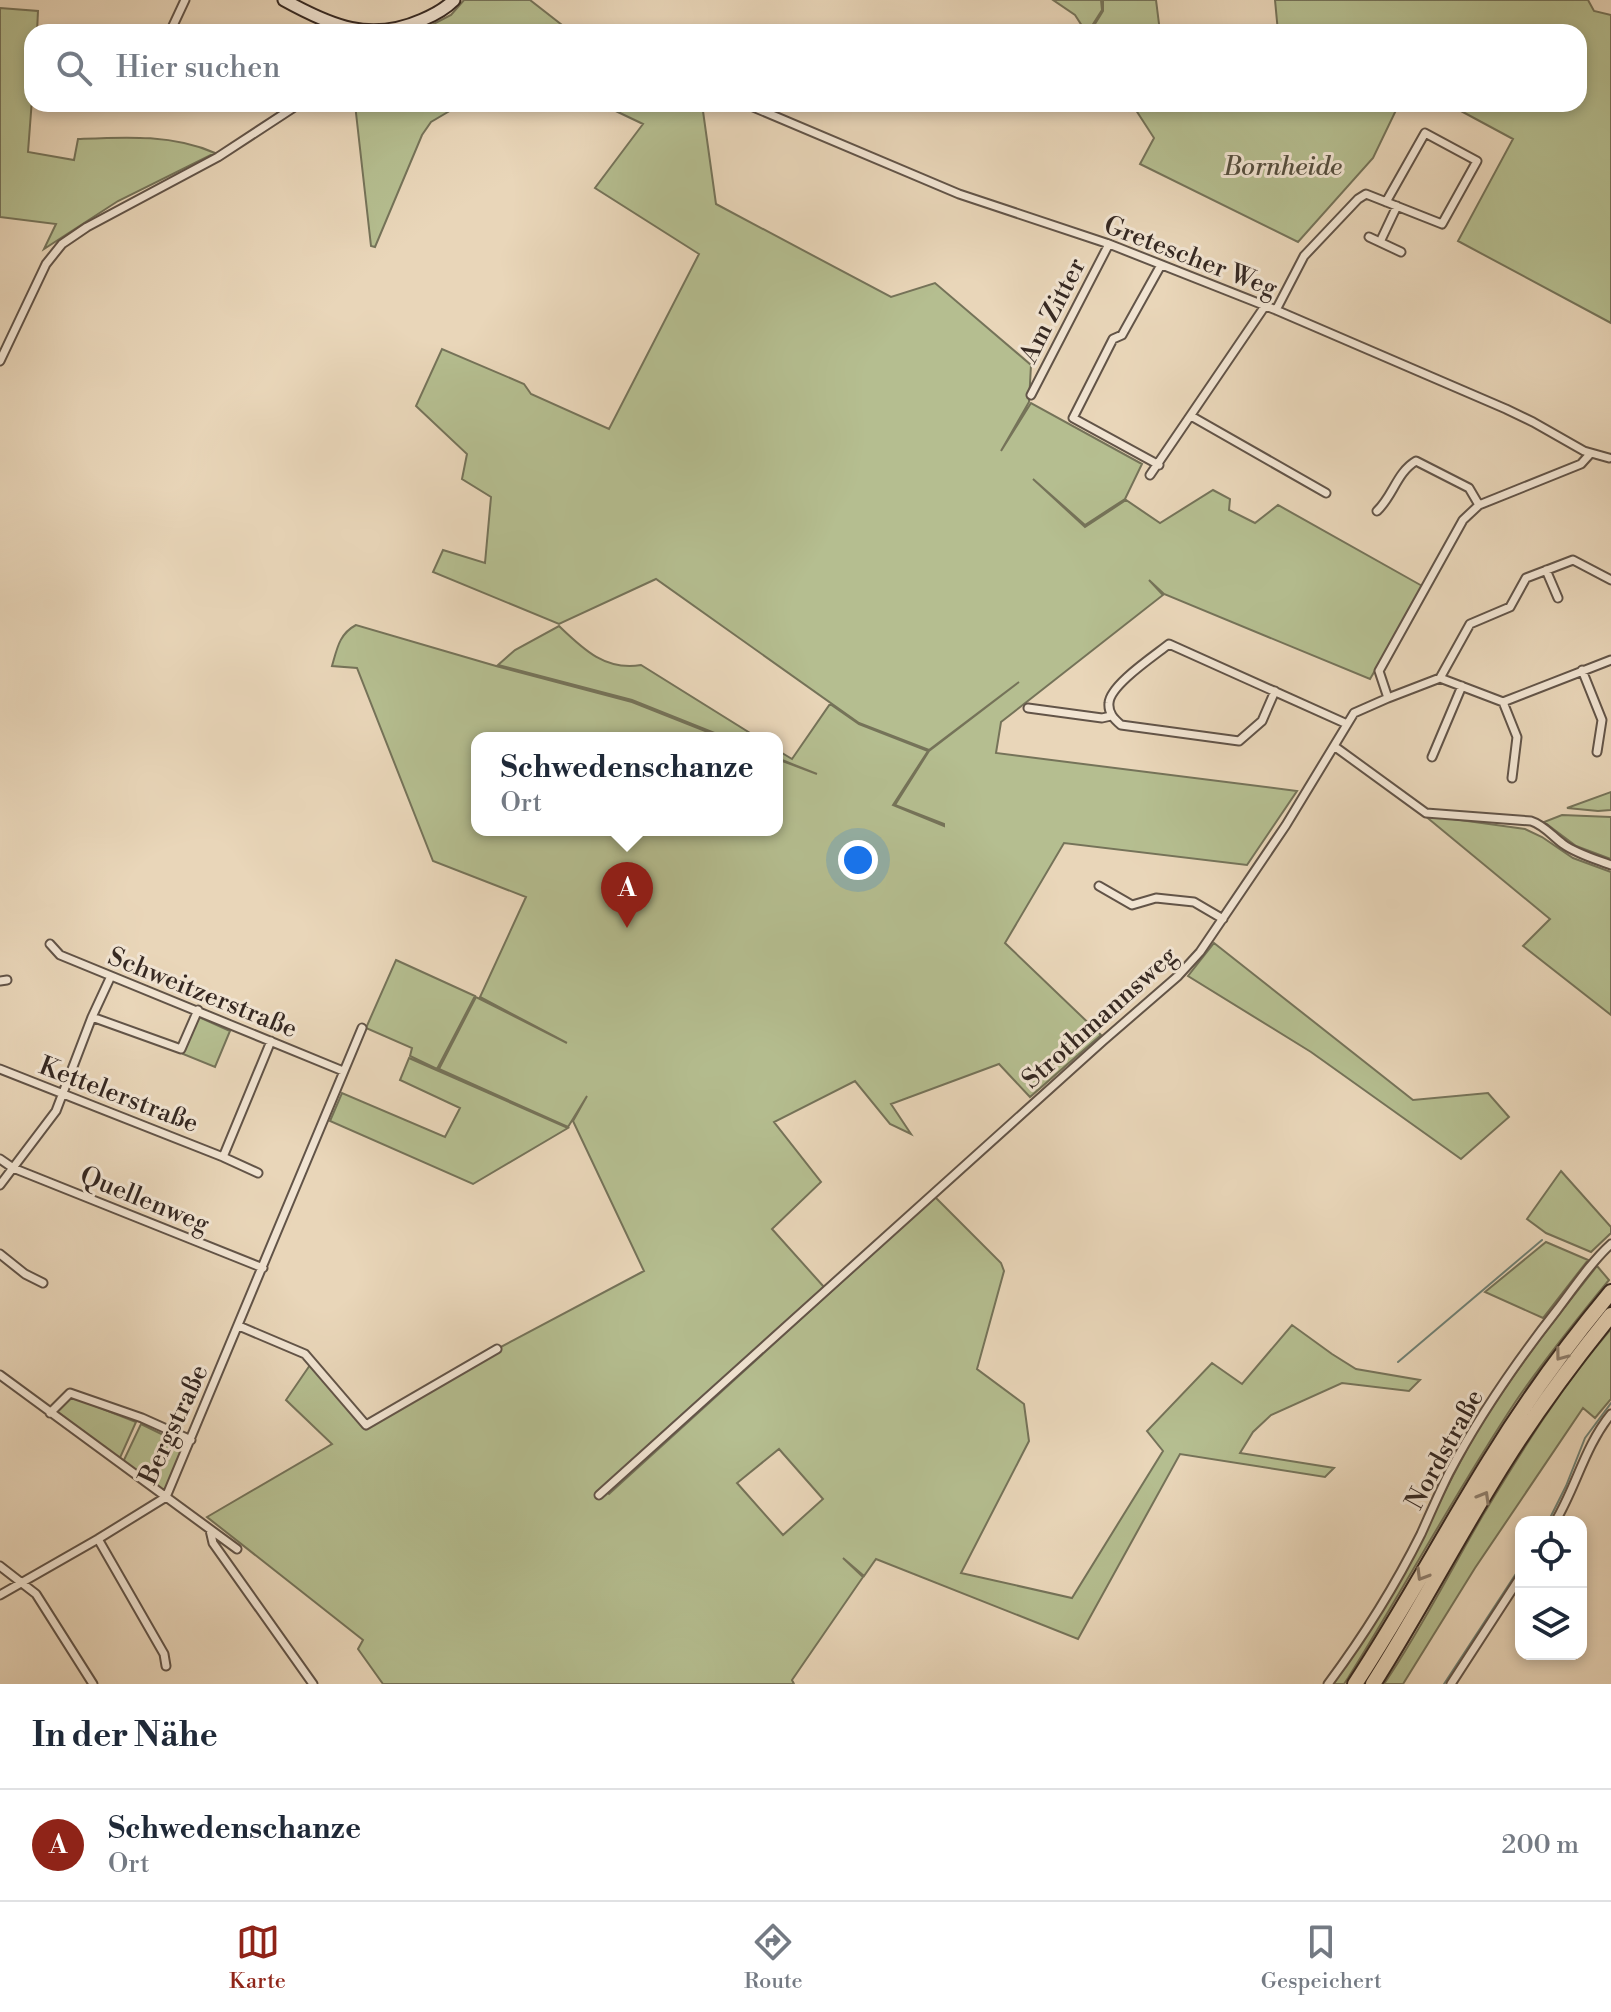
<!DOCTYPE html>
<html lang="de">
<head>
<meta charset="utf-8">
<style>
  body { margin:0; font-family:"Libre Bodoni",serif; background:#f2f2f3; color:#1f2937 }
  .controls { position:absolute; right:24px; bottom:24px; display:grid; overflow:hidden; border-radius:16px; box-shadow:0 4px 12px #0003 }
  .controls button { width:72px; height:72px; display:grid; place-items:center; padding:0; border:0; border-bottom:2px solid #e0e1e3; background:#fff; color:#1f2937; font:40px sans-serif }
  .you { position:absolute; left:858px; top:860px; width:28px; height:28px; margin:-20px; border:6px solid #fff; border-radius:50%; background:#1a73e8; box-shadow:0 0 0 12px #1a73e833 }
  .badge { display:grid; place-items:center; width:52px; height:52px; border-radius:50%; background:#8f2418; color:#fff; font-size:26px; font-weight:700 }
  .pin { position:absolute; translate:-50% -66px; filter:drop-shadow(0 2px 4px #0008) }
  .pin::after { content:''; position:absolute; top:42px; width:28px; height:24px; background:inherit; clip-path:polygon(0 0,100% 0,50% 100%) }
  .popup { position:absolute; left:471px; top:732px; width:312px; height:104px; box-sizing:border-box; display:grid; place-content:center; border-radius:16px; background:#fff; filter:drop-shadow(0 2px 6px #0005); font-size:26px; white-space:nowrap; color:#747a83 }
  .popup b { font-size:30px; color:#1f2937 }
  .popup::after { content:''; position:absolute; left:50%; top:100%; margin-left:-16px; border:16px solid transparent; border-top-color:#fff }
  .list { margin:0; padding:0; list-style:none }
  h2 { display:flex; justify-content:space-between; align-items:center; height:104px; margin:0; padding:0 32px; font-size:34px }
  h2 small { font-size:26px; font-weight:400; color:#747a83 }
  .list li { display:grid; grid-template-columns:52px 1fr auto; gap:24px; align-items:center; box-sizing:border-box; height:112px; padding:0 32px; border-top:2px solid #e0e1e3 }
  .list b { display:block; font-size:30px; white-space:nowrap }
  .list p { margin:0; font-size:26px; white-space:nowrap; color:#747a83 }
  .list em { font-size:26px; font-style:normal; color:#747a83 }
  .icon { flex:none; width:44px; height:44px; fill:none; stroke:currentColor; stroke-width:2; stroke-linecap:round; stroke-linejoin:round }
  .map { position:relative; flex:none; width:1611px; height:1684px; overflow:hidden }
  .search { position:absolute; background:#fff; box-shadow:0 4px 12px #0003; left:24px; right:24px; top:24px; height:88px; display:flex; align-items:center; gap:20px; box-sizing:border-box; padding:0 28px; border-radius:24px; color:#747a83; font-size:30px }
  .sheet { height:216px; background:#fff }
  nav { display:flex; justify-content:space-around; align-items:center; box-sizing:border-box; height:112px; border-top:2px solid #e0e1e3; background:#fff; font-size:22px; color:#747a83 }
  nav a { display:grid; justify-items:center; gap:4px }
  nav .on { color:#8f2418 }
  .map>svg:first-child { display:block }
  .green { fill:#b5be90; stroke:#757359; stroke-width:2; fill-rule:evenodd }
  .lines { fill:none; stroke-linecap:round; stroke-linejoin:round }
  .stream { stroke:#708074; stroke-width:2 }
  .street-casing { stroke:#625448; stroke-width:11 }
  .secondary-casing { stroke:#352822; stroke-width:15 }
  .highway-casing { stroke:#352822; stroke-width:18 }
  .street { stroke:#f1e4d2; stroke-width:7 }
  .secondary { stroke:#f1e4d2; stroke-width:11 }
  .highway { stroke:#e9d6b9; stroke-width:14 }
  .oneway { stroke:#8f7f6e }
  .labels { text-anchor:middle; stroke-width:6; stroke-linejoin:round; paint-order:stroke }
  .park-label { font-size:26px; font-style:italic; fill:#554e3e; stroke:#f1e4d2 }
  .street-label { font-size:26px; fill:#352822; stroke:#f1e4d2 }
</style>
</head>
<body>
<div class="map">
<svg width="1611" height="1684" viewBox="0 0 1611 1684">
  <rect width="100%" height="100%" fill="#e9d6b9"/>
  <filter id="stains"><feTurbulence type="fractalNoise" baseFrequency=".0025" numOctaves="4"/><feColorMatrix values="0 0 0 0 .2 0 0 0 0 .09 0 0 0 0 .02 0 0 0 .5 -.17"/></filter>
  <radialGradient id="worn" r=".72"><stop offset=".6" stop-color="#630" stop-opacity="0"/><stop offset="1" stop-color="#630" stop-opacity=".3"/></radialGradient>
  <path class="green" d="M464,0h66l41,32h-153l33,-17z
    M1053,0h48l1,10 -14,22h-2l-11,-17z
    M1103,0h53l4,32h-70l13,-21z
    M1275,0h313l6,11 17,4v308l-153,-82 55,-102 -65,-35h131v-72h-301z
    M0,8l38,3 -1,21h-5v67l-4,53 46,8 4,-21c46,-2 94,-5 137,14l-97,48 -74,48 12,-25 -56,-7z
    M355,104h95l3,5 -22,13 -9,13 -47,112 -4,-1z
    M601,104h101l14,100 175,93 44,-14 96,82 -2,37 -28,49 30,-48 111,61 -17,35 -40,26 -52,-46 52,48 41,-27 34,23 53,-33 17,9 -1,11 26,13 23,-18 146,82 -54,92 -206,-85 -15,-14 14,15 -162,127 -5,31 301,38 -50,74 -183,-22 -59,100 96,92 -71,62 -31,-33 -108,40 20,30 -21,-10 -35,-43 -81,41 47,60 -49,47 52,58 -222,201 7,6 326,-297 66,66 3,8 -27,98 47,35 5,37 -68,132 111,25 91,-147 -16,-20 65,-68 30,21 50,-59 40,29 24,15 64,11 -11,11 -67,-8 -71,32 -18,17 -13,21 94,15 -9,9 -145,-23 -102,185 -202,-80 -12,17 -21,-18 20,19 -71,103 2,4h-411l-25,-35 5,-9 -156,-123 125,-73 -46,-44 24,-35 56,59 131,-75 147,-78 -71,-150 14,-25 -19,31 -129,-58 37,-72 91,46 -87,-46 46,-100 -93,-36 -76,-193 -25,-2c5,-17 7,-32 24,-41l140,41 136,36 91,36h-246v92h300v-71l40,15 -40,-16v-8l15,9 38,-55 29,20 69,27 -35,54 51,21v-2l-49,-19 34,-54 90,-69 -90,68 -70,-27 -203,-144 -97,45 -126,-52 10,-22 42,13 6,-66 -29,-18 5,-25 -51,-48 26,-57 82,35 7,10 78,35 90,-175 -104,-66 48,-64zM779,1449l44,50 -40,36 -46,-52z
    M1132,104h267l-26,54 -75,84 -158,-78 14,-26z
    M559,626c24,23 46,45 82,39l117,73h-31l-95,-38 -134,-35 17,-15z
    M1611,792v18l-13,1 -31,-3z
    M1424,815l101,14 17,8 31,21 38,14v143l-88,-69 27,-27z
    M1562,815l49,2v42l-35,-13 -32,-24z
    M1214,943l199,157 75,-7 21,24 -48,42 -150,-107 -123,-76z
    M396,960l79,36 -38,73 -27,-13 2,-8 -46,-20z
    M199,1017l31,14 -15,36 -32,-13z
    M409,1058l159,70 -95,56 -143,-63 12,-28 103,44 15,-29 -60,-28z
    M1561,1171l50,56v6l-20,19 -45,-19 -19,-14z
    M1546,1242l42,18 -45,58 -58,-26z
    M1597,1266l12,14c-32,39 -64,79 -93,121 -60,90 -111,186 -168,277l-4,6h-12c35,-46 63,-95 90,-146 18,-36 35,-73 56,-108 35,-58 77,-111 119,-164z
    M1611,1329v70l-16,19 -12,-10 -108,160 -72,116h-19c37,-54 66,-113 99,-169 39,-65 79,-129 128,-186z
    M70,1396l66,26 -17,38 -65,-48z
    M141,1424l45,22 -20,46 -43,-30z"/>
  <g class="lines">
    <path class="stream" d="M1398,1362l144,-122
      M1548,1522l18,-36 19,-48 26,-35
      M1444,1684l77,-118"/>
    <g class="street-casing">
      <path id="street" d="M170,32l15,-32
        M746,104l213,90 150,50 167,66 230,99 27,13 51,29 25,7
        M1369,237l32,15
        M1380,242l17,-36
        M1276,310l28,-54 54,-57 8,-5 76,30 35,-63 -52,-28 -39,69
        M0,361l46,-97 16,-20 25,-17 131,-70 81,-53
        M1031,395l78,-151
        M1191,416l135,77
        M1159,465l-86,-47 40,-79 9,-4 39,-70
        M1150,475l115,-169
        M1377,511c16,-15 20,-39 39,-50l53,27 10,17
        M1546,570l12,28
        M1582,670l20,50 -5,32
        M1440,678l30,-54 40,-17 16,-29 47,-18 38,20
        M1275,691l-13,30 -23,20 -118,-16c-7,-6 -13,-12 -12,-22 1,-18 45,-47 60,-59l178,80
        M1388,698l52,-20 63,24 108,-42
        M1503,702l14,35 -5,41
        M1028,708l74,10 9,-2
        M1334,746l92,67 105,8c13,4 21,15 32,23 14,10 32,15 48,21
        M1432,757l30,-71
        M1099,886l33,19 24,-7 38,4 29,17
        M50,944l10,11 283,116
        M0,981l7,-1
        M92,1017l89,32 17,-39
        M0,1069l223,88 35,16
        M223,1157l48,-116
        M0,1159l13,9 250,100
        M0,1185l56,-74 36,-94 19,-41
        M0,1254l25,20 18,9
        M239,1326l66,28 61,71 131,-76
        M0,1375l237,174
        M50,1413l20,-20 72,25 49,22
        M599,1495l504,-454 75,-65 22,-24 86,-127 68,-112 34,-15 -9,-27 84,-151 16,-15 102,-41 9,-10
        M1555,1522c21,-35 30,-76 56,-108
        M210,1530l3,13 100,141
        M98,1539l66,115 2,12
        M0,1566l36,28 57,90
        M0,1595l98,-56 68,-42 196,-469
        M1328,1684c35,-47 67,-98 93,-150 9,-20 18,-41 28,-61 30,-57 68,-112 108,-163 17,-22 33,-47 54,-66
        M1451,1684l70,-108"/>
    </g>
    <g class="secondary-casing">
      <path id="secondary" d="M284,0c47,26 86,43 138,20 12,-5 23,-11 32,-20"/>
    </g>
    <g class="highway-casing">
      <path id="highway" d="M1355,1684c48,-73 89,-150 135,-224 36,-59 77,-115 121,-168
        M1373,1684c46,-72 85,-148 131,-221 32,-51 68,-100 107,-148"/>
    </g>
    <use href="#street" class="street"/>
    <use href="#secondary" class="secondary"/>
    <use href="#highway" class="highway"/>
  </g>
  <defs><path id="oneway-chevron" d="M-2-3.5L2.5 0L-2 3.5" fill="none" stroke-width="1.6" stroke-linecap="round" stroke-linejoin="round" transform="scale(2)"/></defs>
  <g class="oneway">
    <use href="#oneway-chevron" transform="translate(1561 1355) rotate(127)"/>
    <use href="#oneway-chevron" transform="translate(1484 1497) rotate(-60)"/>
    <use href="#oneway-chevron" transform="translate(1422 1575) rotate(121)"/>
  </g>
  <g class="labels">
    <g class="park-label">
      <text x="1283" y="175">Bornheide</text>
    </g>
    <g class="street-label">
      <text transform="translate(1191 256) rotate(21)" y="9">Gretescher Weg</text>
      <text transform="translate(1052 310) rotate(-63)" y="9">Am Zitter</text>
      <text transform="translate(203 992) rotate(22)" y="9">Schweitzerstraße</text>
      <text transform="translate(1099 1017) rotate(-42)" y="9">Strothmannsweg</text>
      <text transform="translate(119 1094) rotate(21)" y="9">Kettelerstraße</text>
      <text transform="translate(145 1199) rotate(22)" y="9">Quellenweg</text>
      <text transform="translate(173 1424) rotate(-65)" y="9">Bergstraße</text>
      <text transform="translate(1444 1449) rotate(-61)" y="9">Nordstraße</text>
    </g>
  </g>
  <rect width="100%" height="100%" filter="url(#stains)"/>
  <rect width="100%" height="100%" fill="url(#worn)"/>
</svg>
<div class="controls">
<button><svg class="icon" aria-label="locate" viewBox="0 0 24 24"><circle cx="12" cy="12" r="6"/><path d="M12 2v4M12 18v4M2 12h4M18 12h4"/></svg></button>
<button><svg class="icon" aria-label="layers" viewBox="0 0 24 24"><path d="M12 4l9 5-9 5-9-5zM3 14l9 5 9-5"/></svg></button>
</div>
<div class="you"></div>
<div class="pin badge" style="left:627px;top:928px">A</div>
<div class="popup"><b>Schwedenschanze</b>Ort</div>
<div class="search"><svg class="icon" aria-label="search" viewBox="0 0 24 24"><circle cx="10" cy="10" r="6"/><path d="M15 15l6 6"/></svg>Hier suchen</div>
</div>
<section class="sheet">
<h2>In der Nähe<small></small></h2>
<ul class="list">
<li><span class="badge">A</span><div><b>Schwedenschanze</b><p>Ort</p></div><em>200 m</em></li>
</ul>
</section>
<nav>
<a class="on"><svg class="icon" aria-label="map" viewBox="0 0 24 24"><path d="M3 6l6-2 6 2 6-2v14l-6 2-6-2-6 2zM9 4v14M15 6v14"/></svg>Karte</a>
<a><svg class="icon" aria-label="directions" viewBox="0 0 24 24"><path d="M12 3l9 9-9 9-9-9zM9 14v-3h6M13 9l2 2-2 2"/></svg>Route</a>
<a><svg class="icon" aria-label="saved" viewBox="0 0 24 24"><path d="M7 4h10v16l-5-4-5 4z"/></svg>Gespeichert</a>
</nav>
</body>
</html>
